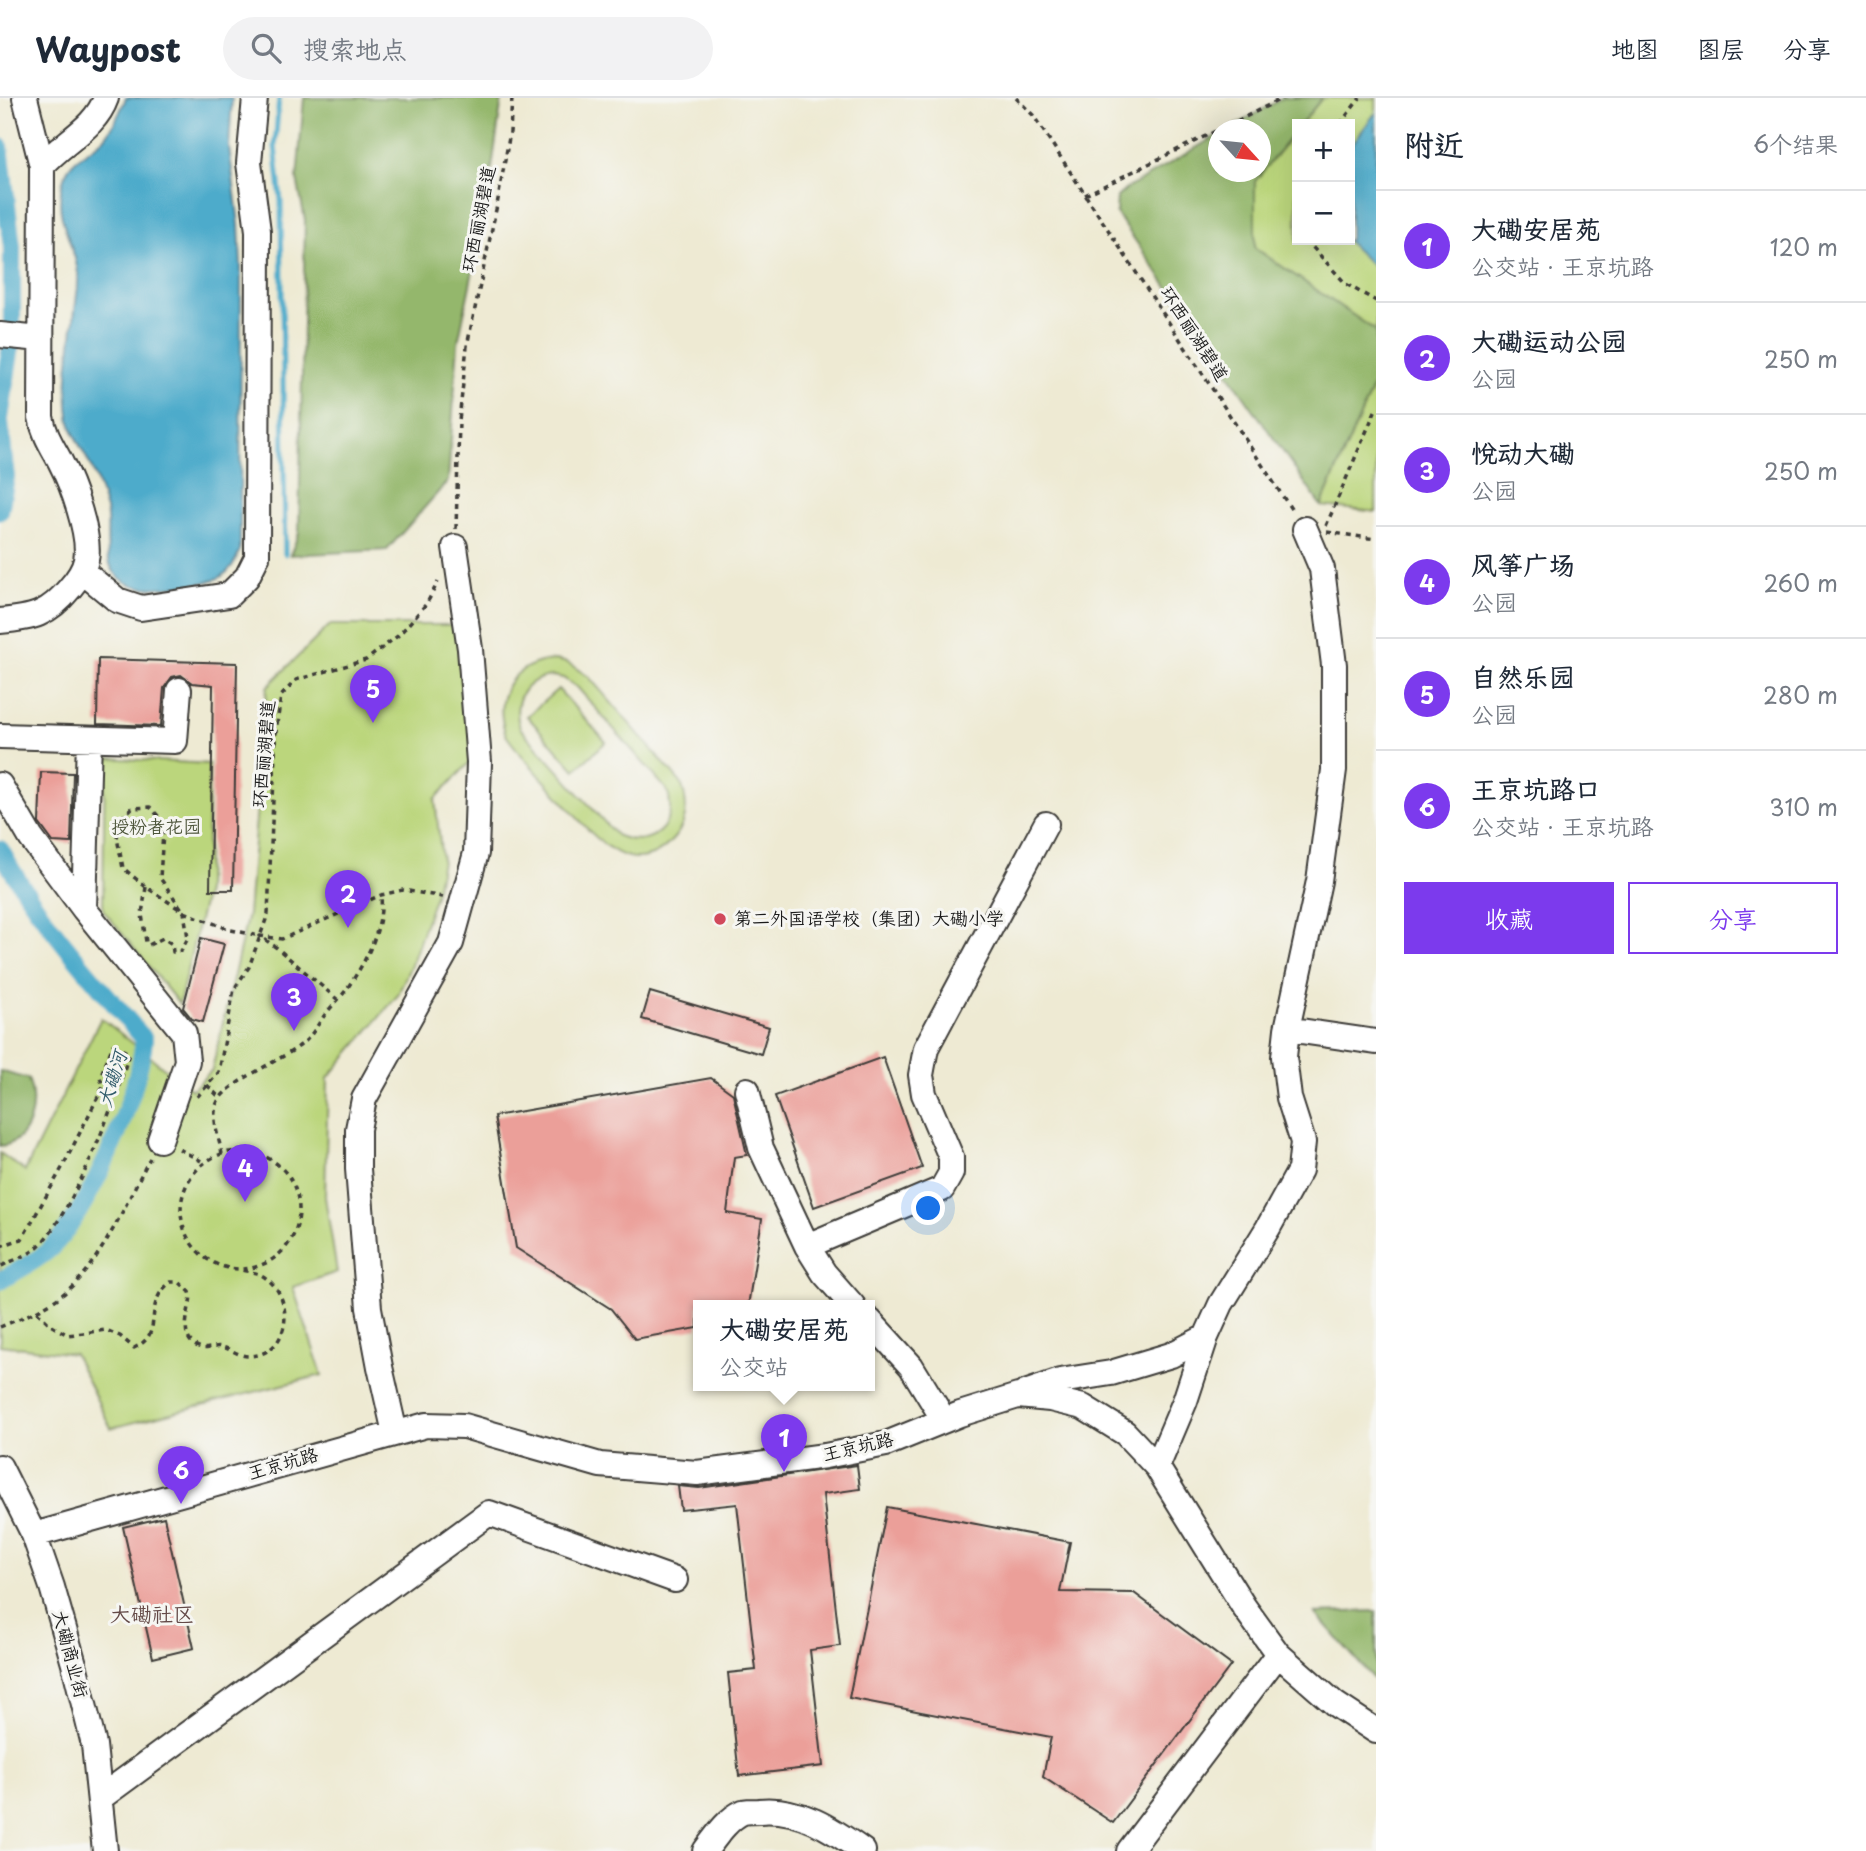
<!DOCTYPE html>
<html lang="zh">
<head>
<meta charset="utf-8">
<style>
  body { margin:0; font-family:"Playpen Sans","LXGW WenKai TC",sans-serif; background:#f2f2f3; color:#1f2937 }
  .controls { position:absolute; right:21px; top:21px; display:grid; overflow:hidden; border-radius:0px; box-shadow:0 7px 28px #0002 }
  .controls button { width:63px; height:63px; display:grid; place-items:center; padding:0; border:0; border-bottom:2px solid #e0e1e3; background:#fff; color:#1f2937; font:35px sans-serif }
  .compass { position:absolute; left:1208px; top:21px; width:63px; height:63px; border-radius:50%; background:#fff; box-shadow:0 7px 28px #0002; rotate:117deg }
  .you { position:absolute; left:929px; top:1111px; width:24px; height:24px; margin:-18px; border:5px solid #fff; border-radius:50%; background:#1a73e8; box-shadow:0 0 0 10px #1a73e833 }
  .badge { display:grid; place-items:center; width:46px; height:46px; border-radius:50%; background:#7c3aed; color:#fff; font-size:23px; font-weight:700 }
  .pin { position:absolute; translate:-50% -58px; filter:drop-shadow(0 2px 4px #0008) }
  .pin::after { content:''; position:absolute; top:37px; width:24px; height:21px; background:inherit; clip-path:polygon(0 0,100% 0,50% 100%) }
  .popup { position:absolute; left:693px; top:1202px; width:182px; height:91px; box-sizing:border-box; display:grid; place-content:center; border-radius:0px; background:#fff; filter:drop-shadow(0 2px 5px #0005); font-size:23px; white-space:nowrap; color:#747a83 }
  .popup b { font-size:26px; color:#1f2937 }
  .popup::after { content:''; position:absolute; left:50%; top:100%; margin-left:-14px; border:14px solid transparent; border-top-color:#fff }
  .list { margin:0; padding:0; list-style:none }
  h2 { display:flex; justify-content:space-between; align-items:center; height:91px; margin:0; padding:0 28px; font-size:30px }
  h2 small { font-size:23px; font-weight:400; color:#747a83 }
  .list li { display:grid; grid-template-columns:46px 1fr auto; gap:21px; align-items:center; box-sizing:border-box; height:112px; padding:0 28px; border-top:2px solid #e0e1e3 }
  .list b { display:block; font-size:26px; white-space:nowrap }
  .list p { margin:0; font-size:23px; white-space:nowrap; color:#747a83 }
  .list em { font-size:23px; font-style:normal; color:#747a83 }
  .actions { display:flex; gap:14px; padding:21px 28px }
  .actions a { flex:1; padding:16px 0; border:2px solid #7c3aed; border-radius:0px; text-align:center; font-size:24px; color:#7c3aed }
  .actions .main { background:#7c3aed; color:#fff }
  .icon { flex:none; width:38px; height:38px; fill:none; stroke:currentColor; stroke-width:2; stroke-linecap:round; stroke-linejoin:round }
  .map { position:relative; flex:none; width:1376px; height:1753px; overflow:hidden }
  header { display:flex; align-items:center; gap:42px; box-sizing:border-box; height:98px; padding:0 35px; background:#fff; border-bottom:2px solid #e0e1e3 }
  header strong { font-size:33px }
  nav { display:flex; gap:38px; margin-inline-start:auto; font-size:24px }
  .search { width:490px; height:63px; background:#f2f2f3; display:flex; align-items:center; gap:18px; box-sizing:border-box; padding:0 24px; border-radius:38px; color:#747a83; font-size:26px }
  main { display:flex }
  aside { flex:1; background:#fff }
  .map>svg:first-child { display:block }
  .green { fill:#bbd67c; stroke:#6c794c; stroke-width:2; fill-rule:evenodd }
  .forest { fill:#94b76c; stroke:#586a44; stroke-width:2 }
  .water { fill:#4dabcb; stroke:#346474; stroke-width:2 }
  .lines { fill:none; stroke-linecap:round; stroke-linejoin:round }
  .stream { stroke:#4dabcb; stroke-width:5 }
  .canal { stroke:#4dabcb; stroke-width:18 }
  .building { fill:#eb9f99 }
  .minor-casing { stroke:#3c3b37; stroke-width:28 }
  .path { stroke:#3c3b37; stroke-width:3.5; stroke-dasharray:5 5; stroke-linecap:butt }
  .minor { stroke:#fff; stroke-width:24 }
  .poi-dot { fill:#d1495b; stroke:#f6f6f2; stroke-width:2.5 }
  .labels { text-anchor:middle; stroke-width:6; stroke-linejoin:round; paint-order:stroke }
  .street-label { font-size:18px; fill:#1c1c1c; stroke:#f6f6f2 }
  .park-label { font-size:18px; fill:#4c5439; stroke:#f6f6f2 }
  .poi-label { font-size:18px; fill:#1c1c1c; stroke:#f6f6f2; text-anchor:start }
  .water-label { font-size:19px; font-style:italic; fill:#325c6b; stroke:#f6f6f2 }
  .quarter-label { font-size:21px; fill:#644a48; stroke:#f6f6f2 }
</style>
</head>
<body>
<header>
<strong>Waypost</strong>
<div class="search"><svg class="icon" aria-label="search" viewBox="0 0 24 24"><circle cx="10" cy="10" r="6"/><path d="M15 15l6 6"/></svg>搜索地点</div>
<nav><a>地图</a><a>图层</a><a>分享</a></nav>
</header>
<main>
<div class="map">
<svg width="1376" height="1753" viewBox="0 0 1376 1753">
  <rect width="100%" height="100%" fill="#f6f6f2"/>
  <filter id="ink" filterUnits="userSpaceOnUse"><feTurbulence type="fractalNoise" baseFrequency=".0143" numOctaves="2"/><feDisplacementMap in="SourceGraphic" scale="14" xChannelSelector="R" yChannelSelector="G"/><feConvolveMatrix kernelMatrix="1 2 1 2 8 2 1 2 1" color-interpolation-filters="sRGB"/></filter>
  <filter id="wash" filterUnits="userSpaceOnUse"><feTurbulence type="fractalNoise" baseFrequency=".00686" numOctaves="4" result="noise"/><feDisplacementMap in="SourceGraphic" scale="28" xChannelSelector="R" yChannelSelector="G"/><feGaussianBlur stdDeviation="1.57" result="paint"/><feColorMatrix in="noise" values="0 0 0 0 0 0 0 0 0 0 0 0 0 0 0 0 0 1.4 0 .05"/><feComposite in="paint" operator="in"/></filter>
  <g filter="url(#wash)">
    <rect width="100%" height="100%" fill="#eeead3"/>
    <path class="green" d="M1322,0h54v233l-121,-83v-67l42,-52v111h53v-116h-49z
      M1376,281v133l-55,-6z
      M330,527h133l11,133 -39,41 7,62 -7,34 -22,65 -15,35 -70,83 -3,119 12,75 -44,15 29,88 -211,53 -37,-74 -74,-9v-192l25,18 76,-153 91,72 20,-20 36,-156 19,-227z
      M555,562l13,3 21,14 92,106c7,19 7,39 -7,55 -44,52 -87,-10 -116,-42 -17,-20 -37,-39 -52,-61 -14,-40 6,-72 49,-75zM553,578l10,2 15,10 89,102c13,35 -17,61 -51,45l-96,-107c-9,-27 5,-50 33,-52z
      M558,591l48,53 -31,28 -48,-54z
      M105,660l104,6 -3,127 -27,113 -76,-94z"/>
    <path class="forest" d="M304,0h198l-15,105 -29,140 -10,138 -61,69 -97,5 9,-22 6,-313 -8,-41z
      M1283,0h39l-21,26h-4v5l-42,52v67l121,83v48l-55,127 -205,-293 1,-16 9,-8 92,-54v37h42v-42l-31,-1z
      M0,973l28,8c10,24 3,64 -28,67z
      M1376,1513v71l-61,-69z"/>
    <path class="water" d="M126,0h106l-3,49 10,77 2,42 -1,284c-10,28 -24,32 -52,35 -25,2 -57,10 -74,-13 -11,-14 -4,-44 -8,-62 -4,-14 -8,-28 -14,-41 -7,-17 -21,-34 -23,-53 -4,-32 1,-64 5,-96 1,-15 5,-32 4,-47 -4,-33 -24,-52 -16,-88 6,-30 28,-30 44,-49 9,-11 14,-25 20,-38z
      M1376,14v157l-30,-29h4v-93z"/>
    <g class="lines">
      <path class="stream" d="M279,0l-4,48 6,55 4,353"/>
      <path class="canal" d="M0,49l12,100v92l-12,79
        M0,325l6,54 -6,34
        M0,751c37,70 93,129 144,190 -4,53 -55,174 -94,210 -14,13 -34,22 -50,32"/>
    </g>
    <g id="blocks">
      <path class="building" d="M98,561l139,4 -4,227h-23l3,-205 -21,-2 -11,-8 -9,2 -8,11 -3,38 -64,-2z
        M41,674l32,1 -2,70 -18,-1 -14,-19z
        M201,840l23,6 -21,78 -11,-3 -9,-11z
        M650,894l119,35 -8,27 -119,-35z
        M883,959l39,111 -108,39 -39,-111z
        M711,980l22,16 14,61 -13,2 -7,56 35,6 -14,87h-50v22l-63,11 -24,-30 -95,-61 -22,-132z
        M857,1367l3,24 -37,5 17,152 -30,4 13,116 -84,10 -11,-103 28,-3 -19,-166 -56,6 -3,-24 21,2z
        M887,1409l183,35 -10,50 74,1 97,72 -118,158 -70,-46 8,-40 -202,-39z
        M164,1419l30,131 -41,10 -30,-131z"/>
    </g>
  </g>
  <g filter="url(#ink)">
    <use href="#blocks" fill-opacity="0" stroke="#3c3b37" stroke-width="2"/>
    <g class="lines">
      <g class="minor-casing">
        <path id="minor" d="M42,68c20,-24 53,-37 64,-68
          M0,237l41,4
          M82,473l35,29 24,8 88,-13 18,-18 10,-20 1,-326 -9,-68 6,-65
          M0,523c33,-3 48,-6 70,-33 7,-8 14,-18 16,-28 5,-25 -14,-76 -26,-99 -8,-15 -16,-27 -19,-44l1,-251 -17,-68
          M0,638l175,5 4,-51
          M0,687l31,53 53,71 100,124 3,28 -27,79
          M84,811l5,-170
          M1287,931l89,13
          M747,992l14,58 46,98 17,27 29,33
          M807,1148l135,-57 9,-16v-16l-27,-63 -3,-19 5,-27 120,-224
          M870,1223l41,45 33,54
          M1025,1295l35,-12 51,-8 60,-18 35,-18
          M395,1335l-15,-66 -11,-59 -11,-139v-40l6,-30 87,-156 25,-90 3,-91 -9,-113 -15,-102
          M0,1369l34,68 18,52 22,77 20,81 11,106
          M1157,1369l28,-66 21,-64 15,-33 47,-76 32,-58 3,-28 -14,-44 -5,-41 3,-28 32,-148 15,-111v-105l-12,-96 -17,-40
          M34,1437l392,-110 38,1 136,39 97,8 128,-17 61,-12 74,-30 58,-18 32,3 33,8 42,26 32,34 87,140 34,47 57,50 41,27
          M100,1700l389,-285 186,67
          M705,1753c10,-13 22,-32 38,-39 4,-1 11,-1 16,-1 40,-4 73,18 104,40
          M1129,1753l149,-197"/>
      </g>
      <path class="path" d="M1016,0l17,17 260,397
        M1340,26l20,-26
        M1219,32l64,-32
        M1085,97l133,-65
        M1306,142l40,44 30,17
        M1326,428l50,-117
        M456,431l3,-108 8,-75 30,-141 13,-73 2,-34
        M1327,434l49,7
        M146,789l-4,27 4,28 3,3 14,-7 9,6 1,8 8,-1 7,-13 -4,-26 -38,-25 -23,-19 -6,-30 3,-18 12,-12 18,-1 10,11 3,14 -3,46 24,34 47,18 29,6
        M338,902l-61,-52 -17,-12 22,3 99,-44 22,-5 40,7
        M207,987l13,13
        M197,999l22,-25 15,-83 15,-22 19,-53 8,-183 5,-35 15,-16 70,-20 33,-25 28,-32 11,-21
        M179,1051l26,14
        M181 1112a59 59 0 1 1 118 0a59 59 0 1 1-118 0Z
        M222,1056c-3,-16 -12,-38 -4,-53 12,-20 64,-41 84,-57 9,-7 14,-17 20,-25 7,-11 17,-19 24,-29 19,-27 38,-61 35,-95
        M0,1148l22,-7 40,-71 41,-81 -3,-10 13,-32 16,8c-13,48 -57,166 -95,197 -9,7 -24,11 -34,17
        M37,1214l15,14 16,9 38,-5 14,6 14,12c33,-15 6,-43 37,-66h8l11,10 1,4c-2,18 -14,44 10,52 7,2 14,-3 21,-1 9,2 17,9 26,9 45,0 49,-64 11,-82 -6,-2 -15,-3 -21,-5
        M0,1229c21,-9 44,-18 62,-32 40,-32 64,-93 88,-137"/>
      <use href="#minor" class="minor"/>
    </g>
  </g>
  <circle class="poi-dot" cx="720" cy="821" r="7"/>
  <g class="labels">
    <g class="street-label">
      <text transform="translate(479 121) rotate(-79)" y="6">环西丽湖碧道</text>
      <text transform="translate(1194 236) rotate(57)" y="6">环西丽湖碧道</text>
      <text transform="translate(264 656) rotate(-85)" y="6">环西丽湖碧道</text>
      <text transform="translate(858 1349) rotate(-13)" y="6">王京坑路</text>
      <text transform="translate(283 1366) rotate(-16)" y="6">王京坑路</text>
      <text transform="translate(70 1556) rotate(75)" y="6">大磡商业街</text>
    </g>
    <g class="park-label">
      <text x="156" y="735">授粉者花园</text>
    </g>
    <g class="poi-label">
      <text x="734" y="827">第二外国语学校（集团）大磡小学</text>
    </g>
    <g class="water-label">
      <text transform="translate(112 981) rotate(-73)" y="7">大磡河</text>
    </g>
    <g class="quarter-label">
      <text x="152" y="1524">大磡社区</text>
    </g>
  </g>
</svg>
<div class="controls">
<button>+</button>
<button>−</button>
</div>
<svg class="compass" viewBox="-18 -18 36 36"><path d="M0-13l5 13h-10z" fill="#e53935"/><path d="M0 13l5-13h-10z" fill="#747a83"/></svg>
<div class="you"></div>
<div class="pin badge" style="left:784px;top:1374px">1</div>
<div class="popup"><b>大磡安居苑</b>公交站</div>
<div class="pin badge" style="left:348px;top:830px">2</div>
<div class="pin badge" style="left:294px;top:933px">3</div>
<div class="pin badge" style="left:245px;top:1104px">4</div>
<div class="pin badge" style="left:373px;top:625px">5</div>
<div class="pin badge" style="left:181px;top:1406px">6</div>
</div>
<aside>
<h2>附近<small>6个结果</small></h2>
<ul class="list">
<li><span class="badge">1</span><div><b>大磡安居苑</b><p>公交站 · 王京坑路</p></div><em>120 m</em></li>
<li><span class="badge">2</span><div><b>大磡运动公园</b><p>公园</p></div><em>250 m</em></li>
<li><span class="badge">3</span><div><b>悦动大磡</b><p>公园</p></div><em>250 m</em></li>
<li><span class="badge">4</span><div><b>风筝广场</b><p>公园</p></div><em>260 m</em></li>
<li><span class="badge">5</span><div><b>自然乐园</b><p>公园</p></div><em>280 m</em></li>
<li><span class="badge">6</span><div><b>王京坑路口</b><p>公交站 · 王京坑路</p></div><em>310 m</em></li>
</ul>
<div class="actions"><a class="main">收藏</a><a>分享</a></div>
</aside>
</main>
</body>
</html>
